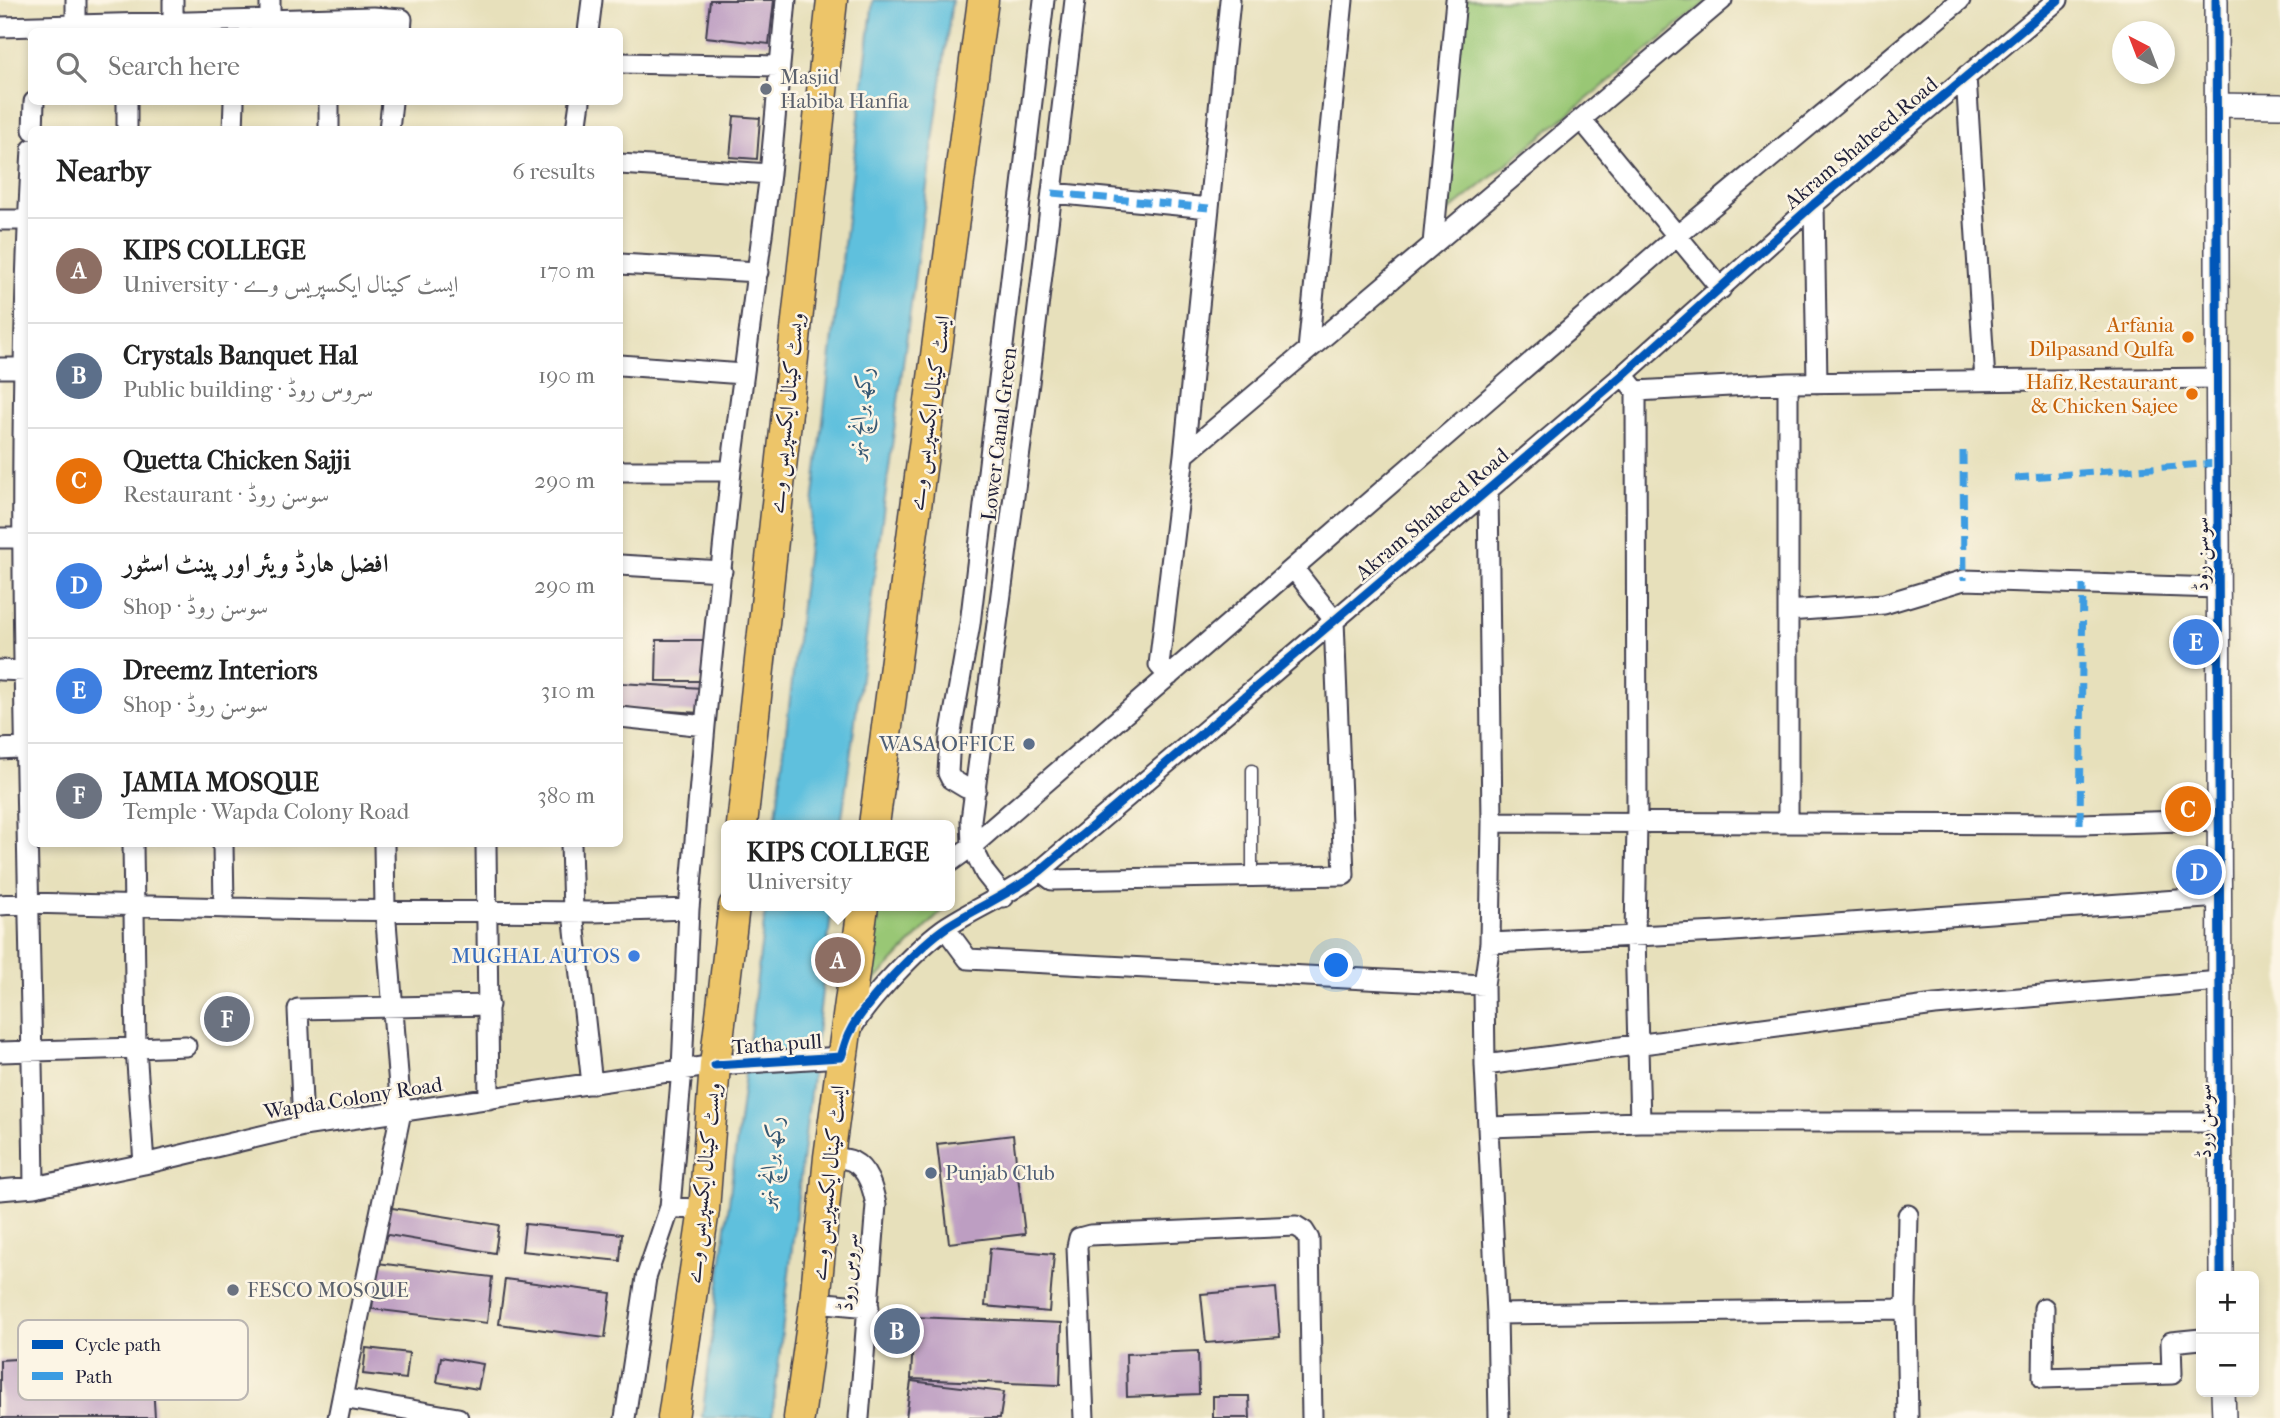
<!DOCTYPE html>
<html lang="en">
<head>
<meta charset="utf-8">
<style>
  body { margin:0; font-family:"IM FELL French Canon",Amiri,serif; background:#f2f2f2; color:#222 }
  .controls { position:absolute; right:21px; bottom:21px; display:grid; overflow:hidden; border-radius:10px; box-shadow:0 4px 10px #0003 }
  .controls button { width:63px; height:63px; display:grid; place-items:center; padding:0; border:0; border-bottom:2px solid #e0e0e0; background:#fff; color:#222; font:35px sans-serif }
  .compass { position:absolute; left:2112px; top:21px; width:63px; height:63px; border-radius:50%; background:#fff; box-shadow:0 4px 10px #0003; rotate:318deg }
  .you { position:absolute; left:1337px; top:966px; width:24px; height:24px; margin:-18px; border:5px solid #fff; border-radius:50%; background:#1a73e8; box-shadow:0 0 0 10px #1a73e833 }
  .badge { display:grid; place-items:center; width:46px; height:46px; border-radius:50%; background:#c8321e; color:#fff; font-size:23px; font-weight:700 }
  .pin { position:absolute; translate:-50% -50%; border:4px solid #fff; box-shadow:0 2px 7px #0006 }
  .popup { position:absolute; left:721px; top:820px; width:234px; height:91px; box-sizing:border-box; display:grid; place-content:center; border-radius:10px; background:#fff; filter:drop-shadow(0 2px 5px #0005); font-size:23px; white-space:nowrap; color:#767676 }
  .popup b { font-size:26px; color:#222 }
  .popup::after { content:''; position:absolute; left:50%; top:100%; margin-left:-14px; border:14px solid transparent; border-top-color:#fff }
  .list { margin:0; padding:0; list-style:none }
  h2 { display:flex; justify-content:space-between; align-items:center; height:91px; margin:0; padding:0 28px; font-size:30px }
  h2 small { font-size:23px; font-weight:400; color:#767676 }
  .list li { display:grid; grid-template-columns:46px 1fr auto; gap:21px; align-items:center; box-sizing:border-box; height:105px; padding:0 28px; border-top:2px solid #e0e0e0 }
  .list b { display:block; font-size:26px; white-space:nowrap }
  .list p { margin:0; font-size:23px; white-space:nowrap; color:#767676 }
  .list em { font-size:23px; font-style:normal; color:#767676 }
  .icon { flex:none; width:38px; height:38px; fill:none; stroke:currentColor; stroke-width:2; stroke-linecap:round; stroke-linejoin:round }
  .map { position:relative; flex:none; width:2280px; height:1418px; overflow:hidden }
  .search { position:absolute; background:#fff; box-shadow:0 4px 10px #0003; left:28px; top:28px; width:595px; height:77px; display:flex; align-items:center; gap:18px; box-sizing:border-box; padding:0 24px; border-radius:10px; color:#767676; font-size:26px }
  .panel { position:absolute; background:#fff; box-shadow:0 4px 10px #0003; left:28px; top:126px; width:595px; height:721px; border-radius:10px }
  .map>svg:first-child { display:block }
  .green { fill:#99c775; stroke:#5e7458; stroke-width:2 }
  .water { fill:#5fc0dd; stroke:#40718c; stroke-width:2 }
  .building { fill:#bd9ec2 }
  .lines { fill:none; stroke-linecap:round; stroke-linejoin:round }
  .service-casing { stroke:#403e4e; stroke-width:13 }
  .minor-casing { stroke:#403e4e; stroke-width:23 }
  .tertiary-casing { stroke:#403e4e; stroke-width:26 }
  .primary-casing { stroke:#403e4e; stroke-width:33 }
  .service { stroke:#fff; stroke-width:10 }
  .minor { stroke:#fff; stroke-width:19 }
  .tertiary { stroke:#fff; stroke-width:23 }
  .primary { stroke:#edc569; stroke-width:30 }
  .quiet { stroke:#3c9ce2; stroke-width:7; stroke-dasharray:14 7; stroke-linecap:butt }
  .cycleway-casing { stroke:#fcf5e5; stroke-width:13 }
  .cycleway { stroke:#0057b8; stroke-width:9 }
  .worship-dot { fill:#6b7280; stroke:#fcf5e5; stroke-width:2.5 }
  .food-dot { fill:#e8710a; stroke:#fcf5e5; stroke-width:2.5 }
  .service-dot { fill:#5c6f8a; stroke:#fcf5e5; stroke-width:2.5 }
  .shop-dot { fill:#3f7fe0; stroke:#fcf5e5; stroke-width:2.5 }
  .labels { text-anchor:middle; stroke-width:5; stroke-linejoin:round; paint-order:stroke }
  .worship-label { font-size:21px; fill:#5b616d; stroke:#fcf5e5; text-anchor:start }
  .street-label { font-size:21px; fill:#22223b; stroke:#fcf5e5 }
  .food-label { font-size:21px; fill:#c56008; stroke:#fcf5e5; text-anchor:end }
  .service-label { font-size:21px; fill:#4e5e75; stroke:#fcf5e5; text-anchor:end }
  .shop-label { font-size:21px; fill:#366cbe; stroke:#fcf5e5; text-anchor:end }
  .water-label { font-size:23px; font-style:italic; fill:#375974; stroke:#fcf5e5 }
  .key { fill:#fcf5e5; stroke:#bbb6b2; stroke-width:2 }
  .key-label { font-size:19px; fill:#22223b }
</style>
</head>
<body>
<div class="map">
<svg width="2280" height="1418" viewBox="0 0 2280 1418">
  <rect width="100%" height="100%" fill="#fcf5e5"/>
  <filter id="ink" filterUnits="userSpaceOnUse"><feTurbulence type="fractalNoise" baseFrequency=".0143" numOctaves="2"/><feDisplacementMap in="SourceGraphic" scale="14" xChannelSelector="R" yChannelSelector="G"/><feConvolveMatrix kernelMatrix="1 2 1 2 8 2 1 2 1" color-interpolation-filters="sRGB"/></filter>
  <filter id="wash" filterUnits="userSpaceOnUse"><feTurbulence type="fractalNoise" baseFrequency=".00686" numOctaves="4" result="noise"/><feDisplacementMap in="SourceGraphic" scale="28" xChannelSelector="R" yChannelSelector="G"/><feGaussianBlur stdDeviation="1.57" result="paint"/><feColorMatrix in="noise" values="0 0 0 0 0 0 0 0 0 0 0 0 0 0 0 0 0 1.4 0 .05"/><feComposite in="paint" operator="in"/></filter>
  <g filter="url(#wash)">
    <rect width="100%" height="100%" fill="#e7e0bb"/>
    <path class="green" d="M1462,0h247l-268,218z
      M947,906l-86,89 6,-84z"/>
    <path class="water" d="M873,0h79l-111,825h-66z
      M766,906h66l-60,512h-70z"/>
    <g id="blocks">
      <path class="building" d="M710,0h64l-5,44 -63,-7z
        M734,116l26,2 -3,41 -27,-2z
        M657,640h47v41h-48z
        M620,683l82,5 -1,25 -81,-5z
        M1013,1135l12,99 -76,9 -12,-99z
        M386,1207l113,18 -4,28 -113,-19z
        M525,1224l97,10 -2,27 -98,-10z
        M990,1248l64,6 -5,58 -64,-6z
        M377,1263l115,14 -5,46 -115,-14z
        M505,1279l106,14 -6,45 -106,-14z
        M1276,1288l4,49 -74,6 -5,-49z
        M914,1317l148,6 -2,62 -149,-6z
        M366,1348l43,5 -3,26 -43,-5z
        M151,1351l4,67h-155v-58z
        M1198,1351l1,43 -72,3 -1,-43z
        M441,1357l42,7 -5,25 -41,-7z
        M911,1381l93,11 -4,26h-94z
        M1213,1396h36l1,22h-37z"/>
    </g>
  </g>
  <g filter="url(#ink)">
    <use href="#blocks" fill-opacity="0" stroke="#403e4e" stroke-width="2"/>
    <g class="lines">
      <g class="service-casing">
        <path id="service" d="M1252,770v107"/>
      </g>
      <g class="minor-casing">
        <path id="minor" d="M76,0v24
          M173,0v22
          M270,0v21
          M0,27l373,-10 29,2 -1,13
          M588,32l4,-32
          M620,63l159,3
          M1966,76l19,305
          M127,102v28
          M1581,119l140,170
          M33,130l1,-28
          M233,130l1,-28
          M329,130v-28
          M389,130l3,-28
          M576,130l4,-28
          M32,149c-20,345 -2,692 2,1038
          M620,164l150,10
          M1052,193l157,15
          M1814,204l3,179
          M0,220h32
          M1433,244l23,-244
          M620,264l138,8
          M1308,350l35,-350
          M620,365l123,9
          M0,368h32
          M1628,381l8,10 152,-8 430,-5
          M1636,391l1,432 -2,113 5,186
          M1184,455l538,-455
          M620,471h111
          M1488,488l4,334 -2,121 -6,42 1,80 12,249 2,104
          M0,538h32
          M620,565l102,6
          M1788,611l96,-7 80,-24 254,8
          M0,670l25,1
          M1169,676l-10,-11 25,-210 46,-455
          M620,717l85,9
          M0,749l32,-2
          M976,789l-10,-1 -15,-9 -3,-6 2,-36 20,-113 74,-624
          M1492,822l588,2 139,-4
          M1788,823v-440
          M223,844l1,64
          M486,844l3,255
          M571,844l2,68 19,172
          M950,862l22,-16 -1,-26 58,-437 46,-383
          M1040,871l12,9 292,-5 -10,-255 -40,-51
          M1004,897l-19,-24 -13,-27 706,-611 282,-235
          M0,905l27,-2 291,7 275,2 96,-3
          M945,928l23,31 516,26
          M1490,943l229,-11 501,-35
          M0,1052l136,-4 -3,-204
          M1485,1065l450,-60 285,-24
          M303,1126l-5,-117 191,-4
          M1489,1127l151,-5h581
          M829,1157c6,1 17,1 23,4 16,8 21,28 24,44l-17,213
          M144,1164l-8,-116 50,-2
          M0,1190l34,-3 110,-23 159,-38 412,-61 126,-8c3,-8 5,-18 9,-25 13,-28 72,-89 98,-106 31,-20 63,-32 92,-55l583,-496 191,-171 244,-204
          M670,1207l12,-138 7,-160 16,-183 26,-255 39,-297 16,-174
          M815,1302l54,5
          M2044,1308l-1,70 129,-4 -1,-32 30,-3
          M1906,1309l2,-94
          M1497,1314l409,-5 2,109
          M342,1398l59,-286 -16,-203 -1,-65
          M338,1418l4,-20 116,20
          M625,1418l21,-140 24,-71 34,3
          M1084,1418l-7,-171 2,-9 11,-3 206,-9 8,5 5,8 3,179"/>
      </g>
      <g class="tertiary-casing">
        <path id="tertiary" d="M2216,0l5,1276
          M2216,105l64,1
          M2223,1392l1,26"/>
      </g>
      <g class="primary-casing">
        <path id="primary" d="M742,825l90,-825
          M874,825l109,-825
          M673,1418l31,-208 11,-145 19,-159
          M799,1418l16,-116 14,-145 34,-251"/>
      </g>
      <use href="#service" class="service"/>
      <use href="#minor" class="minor"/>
      <use href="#tertiary" class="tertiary"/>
      <use href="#primary" class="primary"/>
      <path class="quiet" d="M1052,193l157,15
        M1963,451l1,129
        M2015,478l203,-15
        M2080,824l3,-239"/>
      <g class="cycleway-casing">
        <path id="cycleway" d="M2216,0l5,1276
          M715,1065l126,-8c3,-8 5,-18 9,-25 13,-28 72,-89 98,-106 31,-20 63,-32 92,-55l583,-496 191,-171 244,-204"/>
      </g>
      <use href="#cycleway" class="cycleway"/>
    </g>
  </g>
  <g class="worship-dot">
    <circle cx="766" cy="89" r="7"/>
    <circle cx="233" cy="1290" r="7"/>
  </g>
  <g class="food-dot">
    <circle cx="2188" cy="337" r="7"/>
    <circle cx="2192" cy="394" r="7"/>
  </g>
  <g class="service-dot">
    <circle cx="1029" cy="744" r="7"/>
    <circle cx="931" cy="1173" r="7"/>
  </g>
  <circle class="shop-dot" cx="634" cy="956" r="7"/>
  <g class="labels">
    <g class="worship-label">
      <text x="780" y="84">Masjid<tspan x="780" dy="24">Habiba Hanfia</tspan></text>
      <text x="247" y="1297">FESCO MOSQUE</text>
    </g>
    <g class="street-label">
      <text transform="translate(1861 143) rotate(-40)" y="7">Akram Shaheed Road</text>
      <text transform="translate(786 413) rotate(-84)" y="7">ویسٹ کینال ایکسپریس وے</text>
      <text transform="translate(929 413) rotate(-82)" y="7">ایسٹ کینال ایکسپریس وے</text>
      <text transform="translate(999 434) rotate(-83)" y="7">Lower Canal Green</text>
      <text transform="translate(1432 514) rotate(-40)" y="7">Akram Shaheed Road</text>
      <text transform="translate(2201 554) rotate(-90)" y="7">سوسن روڈ</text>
      <text transform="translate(777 1044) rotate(-4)" y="7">Tatha pull</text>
      <text transform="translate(353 1098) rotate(-9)" y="7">Wapda Colony Road</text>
      <text transform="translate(2204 1121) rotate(-90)" y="7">سوسن روڈ</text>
      <text transform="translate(703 1183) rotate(-84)" y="7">ویسٹ کینال ایکسپریس وے</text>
      <text transform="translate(828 1183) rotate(-84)" y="7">ایسٹ کینال ایکسپریس وے</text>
      <text transform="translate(848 1272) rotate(-86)" y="7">سروس روڈ</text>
    </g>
    <g class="food-label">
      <text x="2174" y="332">Arfania<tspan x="2174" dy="24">Dilpasand Qulfa</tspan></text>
      <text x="2178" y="389">Hafiz Restaurant<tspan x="2178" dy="24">&amp; Chicken Sajee</tspan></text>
    </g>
    <g class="service-label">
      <text x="1015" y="751">WASA OFFICE</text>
      <text x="945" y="1180" text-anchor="start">Punjab Club</text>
    </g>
    <g class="shop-label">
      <text x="620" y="963">MUGHAL AUTOS</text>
    </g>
    <g class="water-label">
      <text transform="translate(859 413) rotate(-83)" y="8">رکھ برانچ نہر</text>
      <text transform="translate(769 1162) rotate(-83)" y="8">رکھ برانچ نہر</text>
    </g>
  </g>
  <rect x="18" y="1320" width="230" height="80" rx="10" class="key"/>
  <rect x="32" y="1340" width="31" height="9" fill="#0057b8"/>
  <rect x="32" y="1372" width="31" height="8" fill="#3c9ce2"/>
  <g class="key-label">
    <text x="75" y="1351">Cycle path</text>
    <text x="75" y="1383">Path</text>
  </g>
</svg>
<div class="controls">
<button>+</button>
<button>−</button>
</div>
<svg class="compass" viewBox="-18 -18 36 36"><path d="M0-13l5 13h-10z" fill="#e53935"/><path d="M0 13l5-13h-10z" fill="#767676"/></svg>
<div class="you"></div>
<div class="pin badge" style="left:838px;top:960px;background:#8d6e63">A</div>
<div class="popup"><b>KIPS COLLEGE</b>University</div>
<div class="pin badge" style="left:897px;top:1331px;background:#5c6f8a">B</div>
<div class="pin badge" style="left:2188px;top:809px;background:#e8710a">C</div>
<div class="pin badge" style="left:2199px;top:872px;background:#3f7fe0">D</div>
<div class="pin badge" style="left:2196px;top:642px;background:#3f7fe0">E</div>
<div class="pin badge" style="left:227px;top:1019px;background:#6b7280">F</div>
<div class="search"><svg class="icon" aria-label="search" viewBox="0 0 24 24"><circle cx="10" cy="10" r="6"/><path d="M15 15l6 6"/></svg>Search here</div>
<section class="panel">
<h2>Nearby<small>6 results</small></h2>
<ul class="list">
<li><span class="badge" style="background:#8d6e63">A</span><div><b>KIPS COLLEGE</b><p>University · ایسٹ کینال ایکسپریس وے</p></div><em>170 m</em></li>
<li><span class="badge" style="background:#5c6f8a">B</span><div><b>Crystals Banquet Hal</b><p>Public building · سروس روڈ</p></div><em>190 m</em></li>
<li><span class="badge" style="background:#e8710a">C</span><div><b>Quetta Chicken Sajji</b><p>Restaurant · سوسن روڈ</p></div><em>290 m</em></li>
<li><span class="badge" style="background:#3f7fe0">D</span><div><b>افضل ہارڈ ویئر اور پینٹ اسٹور</b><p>Shop · سوسن روڈ</p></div><em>290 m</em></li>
<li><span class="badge" style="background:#3f7fe0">E</span><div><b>Dreemz Interiors</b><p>Shop · سوسن روڈ</p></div><em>310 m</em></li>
<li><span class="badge" style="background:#6b7280">F</span><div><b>JAMIA MOSQUE</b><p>Temple · Wapda Colony Road</p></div><em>380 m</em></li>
</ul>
</section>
</div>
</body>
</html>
